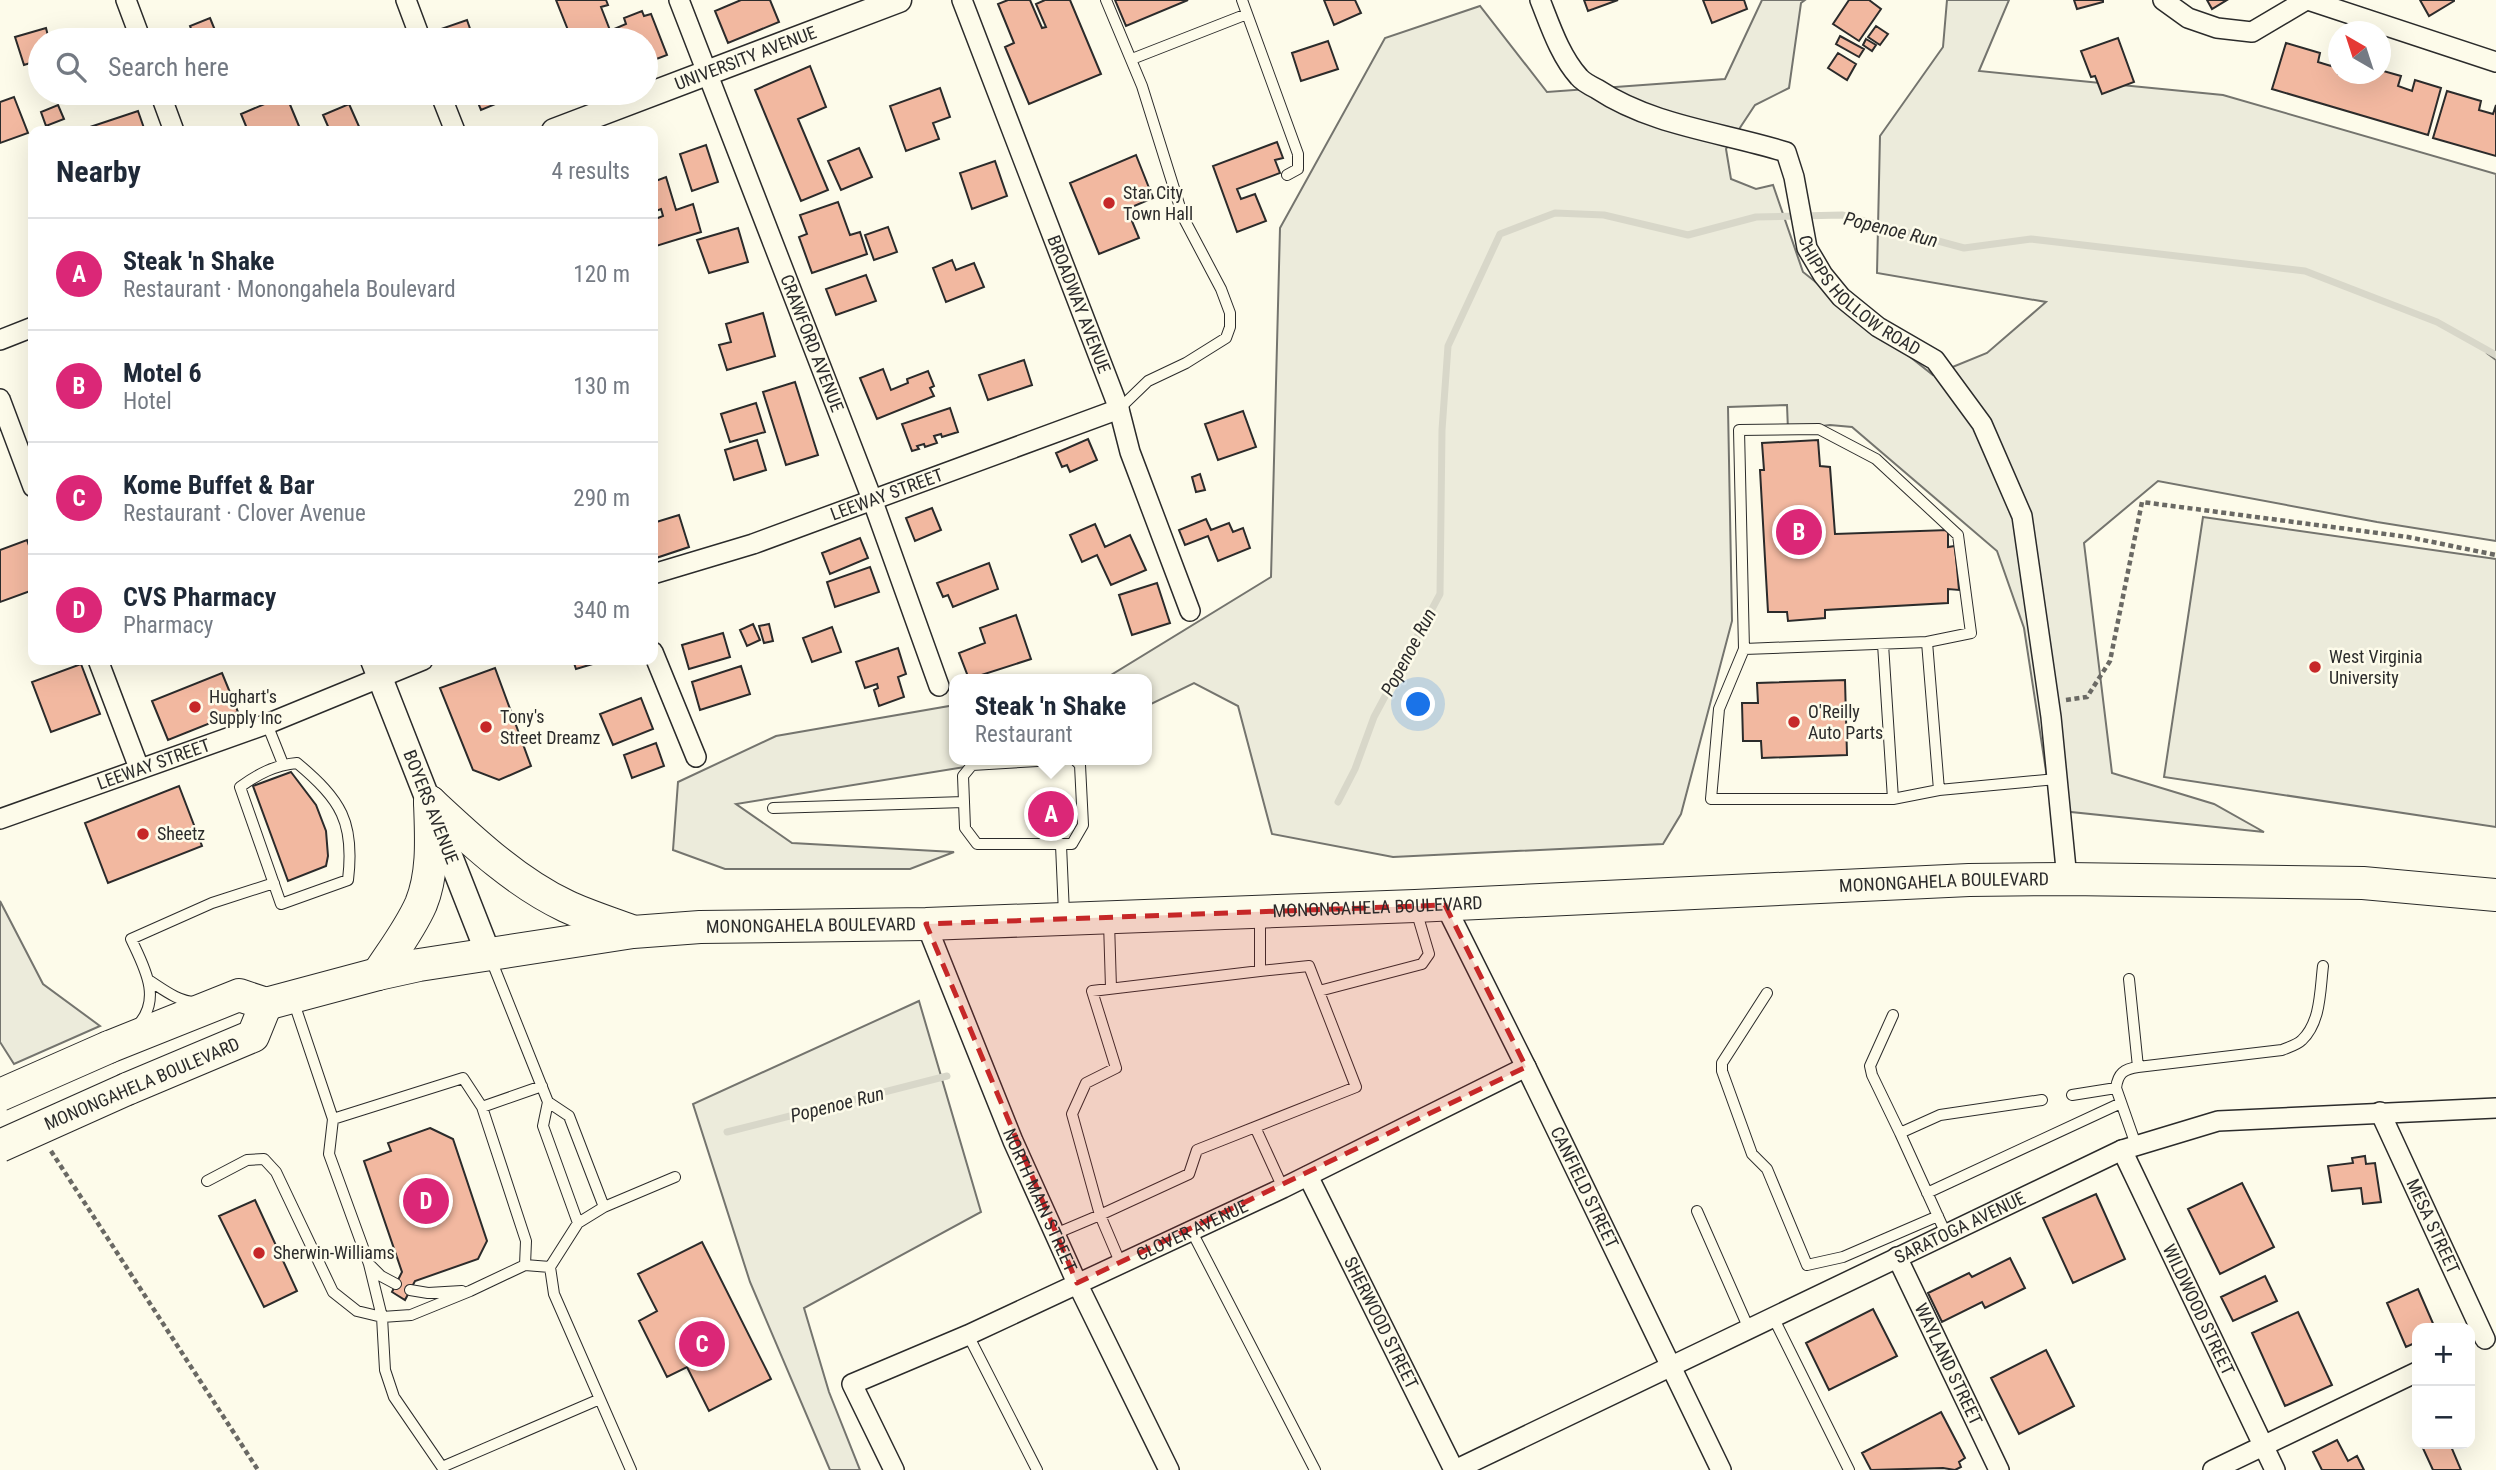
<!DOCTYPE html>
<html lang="en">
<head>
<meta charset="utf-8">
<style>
  body { margin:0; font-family:"Roboto Condensed",sans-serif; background:#f2f2f3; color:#1f2937 }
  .controls { position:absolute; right:21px; bottom:21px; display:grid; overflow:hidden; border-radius:14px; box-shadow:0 7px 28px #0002 }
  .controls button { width:63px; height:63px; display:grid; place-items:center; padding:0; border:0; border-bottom:2px solid #e0e1e3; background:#fff; color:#1f2937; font:35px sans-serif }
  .compass { position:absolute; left:2328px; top:21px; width:63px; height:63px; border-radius:50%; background:#fff; box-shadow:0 7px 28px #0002; rotate:321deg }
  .you { position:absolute; left:1419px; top:705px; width:24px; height:24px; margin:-18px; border:5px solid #fff; border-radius:50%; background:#1a73e8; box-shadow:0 0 0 10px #1a73e833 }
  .badge { display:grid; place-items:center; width:46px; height:46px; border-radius:50%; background:#db2777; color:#fff; font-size:23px; font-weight:700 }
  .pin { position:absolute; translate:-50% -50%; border:4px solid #fff; box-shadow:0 2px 7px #0006 }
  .popup { position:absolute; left:949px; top:674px; width:203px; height:91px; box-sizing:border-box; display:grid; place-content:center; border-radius:14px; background:#fff; filter:drop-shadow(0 2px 5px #0005); font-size:23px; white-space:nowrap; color:#747a83 }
  .popup b { font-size:26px; color:#1f2937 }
  .popup::after { content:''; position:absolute; left:50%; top:100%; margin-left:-14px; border:14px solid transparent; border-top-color:#fff }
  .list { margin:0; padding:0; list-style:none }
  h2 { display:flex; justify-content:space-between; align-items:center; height:91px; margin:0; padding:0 28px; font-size:30px }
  h2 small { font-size:23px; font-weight:400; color:#747a83 }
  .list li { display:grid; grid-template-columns:46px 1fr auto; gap:21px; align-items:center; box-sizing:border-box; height:112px; padding:0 28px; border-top:2px solid #e0e1e3 }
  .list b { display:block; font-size:26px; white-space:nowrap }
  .list p { margin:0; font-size:23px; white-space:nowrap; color:#747a83 }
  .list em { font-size:23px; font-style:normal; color:#747a83 }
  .icon { flex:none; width:38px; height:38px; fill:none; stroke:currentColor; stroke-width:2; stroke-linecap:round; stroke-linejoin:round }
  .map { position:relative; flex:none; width:2496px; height:1470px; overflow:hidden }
  .search { position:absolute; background:#fff; box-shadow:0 7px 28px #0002; left:28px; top:28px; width:630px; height:77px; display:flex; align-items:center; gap:18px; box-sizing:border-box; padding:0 24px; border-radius:38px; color:#747a83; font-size:26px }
  .panel { position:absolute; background:#fff; box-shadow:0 7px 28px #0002; left:28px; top:126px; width:630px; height:539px; border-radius:14px }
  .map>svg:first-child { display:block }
  .green { fill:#ecebdb; stroke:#74746e; stroke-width:2 }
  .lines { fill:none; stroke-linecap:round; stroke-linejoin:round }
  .stream { stroke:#d8d7c9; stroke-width:7 }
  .building { fill:#f2b8a0; stroke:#2b2b2b; stroke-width:2 }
  .service-casing { stroke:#2b2b2b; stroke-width:12 }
  .minor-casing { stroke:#2b2b2b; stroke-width:22 }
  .tertiary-casing { stroke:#2b2b2b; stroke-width:27 }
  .primary-casing { stroke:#2b2b2b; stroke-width:34 }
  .path { stroke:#6a6964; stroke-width:4.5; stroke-dasharray:5 3.5; stroke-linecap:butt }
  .service { stroke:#fdfbea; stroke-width:10 }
  .minor { stroke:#fdfbea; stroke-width:19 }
  .tertiary { stroke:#fdfbea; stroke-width:24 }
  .primary { stroke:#fdfbea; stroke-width:32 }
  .primary-bridge-casing { stroke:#2b2b2b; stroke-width:34; stroke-linecap:butt }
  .primary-bridge { stroke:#fdfbea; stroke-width:32 }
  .marked { fill:#c62828; fill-opacity:0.2; stroke:#c62828; stroke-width:5; stroke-dasharray:14 9; stroke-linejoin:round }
  .poi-dot { fill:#c62828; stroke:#fdfbea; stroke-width:2.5 }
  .labels { text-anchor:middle; stroke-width:5; stroke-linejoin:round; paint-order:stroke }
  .street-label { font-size:18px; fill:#2b2b2b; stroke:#fdfbea }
  .poi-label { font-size:18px; fill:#2b2b2b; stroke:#fdfbea; text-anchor:start }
  .water-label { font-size:19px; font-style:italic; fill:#2b2b2b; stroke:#fdfbea }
</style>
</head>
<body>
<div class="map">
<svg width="2496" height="1470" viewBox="0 0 2496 1470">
  <rect width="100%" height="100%" fill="#fdfbea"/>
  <path class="green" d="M1762,0h43l-4,3 -12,85 -34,17 -29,44 5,30 25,10 17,-4 30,87 130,103 54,-22 59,-51 -169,-29 3,-137 63,-89 4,-47h62l-30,71 244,24 273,79v179l-8,1 8,6v181l-119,-19 -219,-41 -74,62 28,230 102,31 50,28 -212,-22 -28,-182 -27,-77 -145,-124 -22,-2 -42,5 -1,-25 -59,2 4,214 -51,193 -18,30 -270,13 -121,-23 -34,-128 -44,-23 -47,23v-27h-48l7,-1 165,-101 9,-349 105,-190 95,-32 67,86 178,-13z
    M2203,517l293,42v268l-332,-50z
    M955,705v55h53l-272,44 56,39 162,9 -44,17h-185l-52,-19 5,-68 98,-46z
    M0,901l43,83 57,42 -86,38 -14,-22z
    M919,1001l62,211 -177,96 25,84 31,78h-30l-80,-188 -57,-178z"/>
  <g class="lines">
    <path class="stream" d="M1338,802l17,-33 19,-52 66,-123 2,-164 6,-84 52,-112 55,-21 49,2 84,20 68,-18 86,-2 122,33 67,-9 274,32 132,51 59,33
      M727,1132l220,-56"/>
  </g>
  <path class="building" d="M556,0h50l2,5 -7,2 10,26 -18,7h-21z
    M741,0h29l9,22 -51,21 -13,-32z
    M1008,0h22l12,28 4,-1 -10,-23 9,-4h25l31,74 -72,30 -24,-57 9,-4 -16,-39z
    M1115,0h73l-62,26z
    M1324,0h31l6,13 -27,12z
    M1584,0h34l-30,11z
    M1703,0h41l3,9 -35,14z
    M1849,0h20l12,9 -22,32 -26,-17z
    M2074,0h29v2l-26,7z
    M2207,0h20l-15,9z
    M2420,0h34v1l-25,15z
    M642,11l2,5 7,-2 16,41 -21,8v-23h-28l-4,-11 12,-5 -2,-6z
    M210,18l9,22h-35l-1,-2 10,-4 -3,-8z
    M467,20l7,20h-32l-4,-10z
    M1876,26l12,8 -8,11 -12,-8z
    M46,28l3,12h-9v20l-16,5 -9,-28z
    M1840,36l24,13 -5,8 -23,-13z
    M2118,38l16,44 -32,12 -7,-18 -4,1 -10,-26z
    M1866,39l10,6 -4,6 -9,-6z
    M1328,41l10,28 -37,12 -9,-28z
    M2286,43l34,10 -2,9 13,4 3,-9 4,1v16h20l14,5 2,-5h6v-4l21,6 -3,10 14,5 3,-11 26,8 -13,47 -156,-46z
    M1838,53l18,11 -9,16 -19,-12z
    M810,66l16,41 -28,12 30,71 -27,11 -46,-111z
    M940,88l10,29 -17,6 6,16 -33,12 -16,-45z
    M2447,91l34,10 -2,9 14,4 3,-9v51l-63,-18z
    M474,93h48l-41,17z
    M286,95l15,36h-53l-7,-17z
    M14,97l14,36 -28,10v-41z
    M349,104l12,27h-31l-7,-16z
    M58,105l6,14 -18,7 -5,-14z
    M138,111l7,20h-63l-1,-1z
    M1277,142l6,16 -8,2 5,13 -43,16 4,10 14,-5 11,27 -29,11 -24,-66z
    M706,145l12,37 -26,9 -12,-37z
    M859,148l13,29 -31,13 -13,-29z
    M1136,155l17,43 -26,11 12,29 -40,16 -29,-71z
    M995,161l12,35 -35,13 -12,-36z
    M666,177l10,33 17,-6 8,28 -48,15v-27l10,-4 -2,-7 -8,3v-30z
    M838,202l12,33 10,-3 7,22 -55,19 -13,-36 8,-3 -7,-19z
    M888,227l9,25 -23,8 -9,-25z
    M738,228l10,34 -39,11 -12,-33z
    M952,260l4,10 18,-7 10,24 -38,15 -13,-34z
    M866,275l10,26 -40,14 -10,-26z
    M763,313l12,43 -48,14 -8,-25 12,-3 -5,-18z
    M1024,360l8,25 -44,15 -9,-25z
    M883,369l8,21 17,-7 -1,-4 21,-8 6,15 -4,2 4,8 -57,23 -17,-41z
    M795,382l23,73 -32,10 -23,-73z
    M756,403l9,29 -35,10 -9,-28z
    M950,408l8,24 -16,5 -1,-3 -7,2 3,7 -12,4 -1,-3 -7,2 2,3 -7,2 -10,-27z
    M1243,411l13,36 -38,13 -13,-36z
    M1088,439l9,21 -27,12 -3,-7 -5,2 -6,-14z
    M757,440l9,30 -32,10 -9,-30z
    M1818,440l2,26 10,1 5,67 113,-4v17l7,-1 4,44 -11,-1v14l-123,7v8l-37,3 -1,-9h-19l-8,-142h4l-2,-27z
    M1200,474l5,16 -9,2 -4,-15z
    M932,508l9,22 -26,11 -9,-23z
    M679,515l10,32 -36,12v-36z
    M1206,519l5,11 18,-7 4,9 10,-4 7,20 -32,13 -10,-25 -23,9 -6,-15z
    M1095,524l10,23 25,-12 16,35 -35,15 -14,-30 -15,7 -12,-27z
    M860,538l8,20 -38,16 -8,-21z
    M27,540l6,17v33l-33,12v-52z
    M989,563l9,26 -45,18 -5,-12 -5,2 -6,-14z
    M870,567l9,25 -44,15 -8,-25z
    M1157,583l13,40 -38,12 -13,-40z
    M1016,615l15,44 -62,20 -10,-26 26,-10 -5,-15z
    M753,624l7,16 -13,6 -7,-16z
    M769,624l4,17 -9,2 -5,-17z
    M832,627l9,25 -29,10 -9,-24z
    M723,633l7,24 -41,12 -7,-24z
    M898,648l8,26 -8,3 6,20 -25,9 -5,-16 4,-2 -1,-4 -12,4 -9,-26z
    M573,660h33l-30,9z
    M81,664l19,50 -49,18 -19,-50z
    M741,666l9,28 -50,16 -8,-28z
    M495,668l36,98 -32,14 -26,-10 -33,-82z
    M222,673l16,39 -70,28 -16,-39z
    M1845,680l2,75 -85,3 -1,-17h-18l-1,-38h16l-1,-20z
    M641,698l12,31 -40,16 -13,-31z
    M656,743l8,23 -32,12 -8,-23z
    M291,772l25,33 10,26 2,25 -2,10 -38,15 -35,-95z
    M179,786l23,60 -94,37 -23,-60z
    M430,1128l23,11 34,102 -9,18 -63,22 -10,19 -13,-8 10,-20 -38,-111 27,-10 -3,-8z
    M2365,1156l1,8 9,-1 6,39 -18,2 -2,-16 -29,3 -4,-25 25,-3 -1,-5z
    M2242,1183l32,64 -54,27 -32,-65z
    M2096,1194l29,65 -52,24 -30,-65z
    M255,1200l42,91 -33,16 -45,-91z
    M702,1242l69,137 -62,32 -22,-44 -20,10 -28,-56 18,-10 -19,-37z
    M2010,1258l15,30 -40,20 -3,-6 -40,20 -14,-29 41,-20 3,4z
    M2265,1276l12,25 -44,20 -12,-24z
    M2418,1289l17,39h-18v14l-11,5 -19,-44z
    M1873,1309l24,47 -68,34 -23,-47z
    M2298,1312l34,73 -47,21 -33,-73z
    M2046,1350l28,56 -55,28 -28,-56z
    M1941,1412l24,46 -6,4 2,5 -6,3 -12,-2 -72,2 -9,-17z
    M2337,1440l11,21 9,-5 7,14h-42l-9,-18z
    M2421,1444h29l11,26h-28z"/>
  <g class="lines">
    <g class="service-casing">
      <path id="service" d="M1106,0l36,86 41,131 38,72 9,24v14l-4,11 -40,25 -38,18 -29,28
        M1242,0l56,154v15l-11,6
        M1132,59l115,-45
        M1927,642l44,-9 -13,-98 -82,-76 -57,-30 -80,1 5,219 183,-7 12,148 118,-11
        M1883,644l10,155
        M1744,649l-25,60 -8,90h182l46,-9
        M267,724l16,40
        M1055,760l-83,5 -9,11 2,52 12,16h95l11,-19 -3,-60 -5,-5
        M297,763c44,37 58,59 51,117l-67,24 -41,-117c18,-13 35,-22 57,-24z
        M773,808l191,-6
        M1061,845l3,69
        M1109,922l2,66
        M490,957l58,145 -5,24 35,97
        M1260,971l-168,20 24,77 -30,15 -14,31 28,101 89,-41 8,-24 159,-63 -47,-121 -49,5v-55
        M2129,979l9,88
        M150,981c14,9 29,21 46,21
        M1319,991l103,-27 7,-10 -13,-44
        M1767,993l-45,70v8l30,83 15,15 40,96 36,-8 95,-41
        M293,1000l40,119 -4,35 40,110 13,53 3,53 9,27 48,70 158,-68
        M1893,1015l-23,51 2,9 28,58 40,-18 102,-15
        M137,1026c26,-27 7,-59 -6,-87l81,-36 62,-20
        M2072,1095l44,-7
        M548,1102l21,14 35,91
        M482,1107l44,134 -1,24
        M333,1119l130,-41 19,29 60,-21
        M1255,1127l28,61
        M1900,1133l46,101
        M2136,1145l-20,-57c2,-15 8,-19 22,-21l144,-17c7,-3 15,-5 20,-10 19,-18 18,-50 21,-74
        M207,1181l40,-21 17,-1 12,13 57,120 24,19 25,6 29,-2 59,-24 55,-26 25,2
        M1927,1193l194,-90
        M1697,1211l52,118
        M1191,1230l124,240
        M1055,1234l45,-19 20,47
        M369,1264l12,12 15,8
        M410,1290l18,3 34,-2
        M1773,1317l76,153
        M968,1335l69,135
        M631,1470l-77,-176 -4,-27 28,-44 26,-16 71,-30"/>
    </g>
    <g class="minor-casing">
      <g id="minor">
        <path d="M126,0l15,40"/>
        <path d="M406,0l15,40"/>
        <path id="s1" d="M679,0l193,499 67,187"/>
        <path id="s2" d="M962,0l157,409 11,43 60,159"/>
        <path id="s3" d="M1540,0c10,25 20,56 39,77 4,5 12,9 18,12 56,37 125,43 189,63l8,25 13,71 16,27 18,22 37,30 57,33 47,64 40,92 29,201 16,162"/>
        <path d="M2163,0l25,18 29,10 35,4 54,-32"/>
        <path d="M2308,0l188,62"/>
        <path d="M160,93l14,38"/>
        <path d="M440,93l15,38"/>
        <path d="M0,340l33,-13"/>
        <path d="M0,399l33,88"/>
        <path id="s4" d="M653,574l100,-30 366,-135"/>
        <path d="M653,652l43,105"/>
        <path d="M98,660l41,108"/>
        <path id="s5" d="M0,819l267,-95 156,-64"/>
        <path id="s6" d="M1445,905l81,162 195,403"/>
        <path id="s7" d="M926,924l87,217 64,142 92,187"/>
        <path id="s8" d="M2380,1112l105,227"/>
        <path id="s9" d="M2122,1150l153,320"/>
        <path id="s10" d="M1308,1176l146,294"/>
        <path id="s11" d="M1897,1257l102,213"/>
        <path id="s12" d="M894,1470l-42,-86 116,-49 315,-147 243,-121"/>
        <path id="s13" d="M1455,1470l667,-320 96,-29 278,-13"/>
        <path d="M2213,1470l204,-98"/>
      </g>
    </g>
    <g class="tertiary-casing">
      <g id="tertiary">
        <path id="s14" d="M554,131l345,-131"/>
        <path id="s15" d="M373,660l115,293"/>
      </g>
    </g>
    <g class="primary-casing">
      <g id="primary">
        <path d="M430,802c41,38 85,80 136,104 21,10 44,17 65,25"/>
        <path d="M378,974c15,-23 32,-45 43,-70 13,-32 10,-69 9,-102"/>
        <path id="s16" d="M109,1047l130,-52 27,9 112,-30 41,-9 214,-33 67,-5 226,-3 489,-18 554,-26 98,-1 296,4 133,12"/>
        <path d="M127,1089l126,-53 13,-32"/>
      </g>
    </g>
    <path class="path" d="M2066,700l21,-3 23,-36 32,-159 266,35 88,18
      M51,1151l207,319"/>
    <use href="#service" class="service"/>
    <use href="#minor" class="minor"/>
    <use href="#tertiary" class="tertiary"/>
    <use href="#primary" class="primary"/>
    <g class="primary-bridge-casing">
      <path id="primary-bridge" d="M0,1095l109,-48
        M0,1146l127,-57"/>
    </g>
    <use href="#primary-bridge" class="primary-bridge"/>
  </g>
  <path class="marked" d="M1445,905l81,162 -449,216 -151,-359z"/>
  <g class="poi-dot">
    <circle cx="1109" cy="203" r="7"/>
    <circle cx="2315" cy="667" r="7"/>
    <circle cx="195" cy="707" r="7"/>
    <circle cx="1794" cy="722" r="7"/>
    <circle cx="486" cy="727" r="7"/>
    <circle cx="143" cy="834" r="7"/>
    <circle cx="259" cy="1253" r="7"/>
  </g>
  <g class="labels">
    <g class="street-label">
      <text dy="6" stroke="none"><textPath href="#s14" startOffset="205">UNIVERSITY AVENUE</textPath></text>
      <text dy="6" stroke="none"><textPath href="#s3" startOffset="478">CHIPPS HOLLOW ROAD</textPath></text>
      <text dy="6" stroke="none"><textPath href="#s2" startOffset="326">BROADWAY AVENUE</textPath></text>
      <text dy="6" stroke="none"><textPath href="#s1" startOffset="368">CRAWFORD AVENUE</textPath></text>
      <text dy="6" stroke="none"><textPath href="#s4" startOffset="247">LEEWAY STREET</textPath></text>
      <text dy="6" stroke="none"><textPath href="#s5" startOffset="163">LEEWAY STREET</textPath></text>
      <text dy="6" stroke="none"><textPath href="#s15" startOffset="158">BOYERS AVENUE</textPath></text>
      <text dy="6" stroke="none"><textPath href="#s16" startOffset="1855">MONONGAHELA BOULEVARD</textPath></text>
      <text dy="6" stroke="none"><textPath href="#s16" startOffset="1288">MONONGAHELA BOULEVARD</textPath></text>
      <text dy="6" stroke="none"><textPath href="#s16" startOffset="721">MONONGAHELA BOULEVARD</textPath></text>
      <text transform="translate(142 1084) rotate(-23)" y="6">MONONGAHELA BOULEVARD</text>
      <text dy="6" stroke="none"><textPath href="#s6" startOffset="315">CANFIELD STREET</textPath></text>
      <text dy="6" stroke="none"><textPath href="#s7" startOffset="299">NORTH MAIN STREET</textPath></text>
      <text dy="6" stroke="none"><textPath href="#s8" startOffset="126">MESA STREET</textPath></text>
      <text dy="6" stroke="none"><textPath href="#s13" startOffset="560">SARATOGA AVENUE</textPath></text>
      <text dy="6" stroke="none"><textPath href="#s12" startOffset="469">CLOVER AVENUE</textPath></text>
      <text dy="6" stroke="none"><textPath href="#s9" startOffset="177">WILDWOOD STREET</textPath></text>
      <text dy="6" stroke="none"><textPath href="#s10" startOffset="164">SHERWOOD STREET</textPath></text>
      <text dy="6" stroke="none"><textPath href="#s11" startOffset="119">WAYLAND STREET</textPath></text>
    </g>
    <g class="poi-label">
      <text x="1123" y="199">Star City<tspan x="1123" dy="21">Town Hall</tspan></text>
      <text x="2329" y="663">West Virginia<tspan x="2329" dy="21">University</tspan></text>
      <text x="209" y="703">Hughart's<tspan x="209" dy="21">Supply Inc</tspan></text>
      <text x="1808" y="718">O'Reilly<tspan x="1808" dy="21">Auto Parts</tspan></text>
      <text x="500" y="723">Tony's<tspan x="500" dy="21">Street Dreamz</tspan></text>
      <text x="157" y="840">Sheetz</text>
      <text x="273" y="1259">Sherwin-Williams</text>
    </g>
    <g class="water-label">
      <text transform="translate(1891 229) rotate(14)" y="7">Popenoe Run</text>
      <text transform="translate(1408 652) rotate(-62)" y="7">Popenoe Run</text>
      <text transform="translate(837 1104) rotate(-14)" y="7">Popenoe Run</text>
    </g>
  </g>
</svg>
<div class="controls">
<button>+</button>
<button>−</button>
</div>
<svg class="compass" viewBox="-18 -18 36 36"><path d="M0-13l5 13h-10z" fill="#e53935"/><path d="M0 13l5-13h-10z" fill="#747a83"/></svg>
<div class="you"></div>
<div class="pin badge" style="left:1051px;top:814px">A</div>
<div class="popup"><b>Steak 'n Shake</b>Restaurant</div>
<div class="pin badge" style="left:1799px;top:532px">B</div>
<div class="pin badge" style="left:702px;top:1344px">C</div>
<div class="pin badge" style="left:426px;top:1201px">D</div>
<div class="search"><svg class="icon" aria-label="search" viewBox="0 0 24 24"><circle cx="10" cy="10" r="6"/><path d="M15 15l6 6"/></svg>Search here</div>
<section class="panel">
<h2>Nearby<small>4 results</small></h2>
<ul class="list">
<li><span class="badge">A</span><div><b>Steak 'n Shake</b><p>Restaurant · Monongahela Boulevard</p></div><em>120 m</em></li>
<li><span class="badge">B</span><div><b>Motel 6</b><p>Hotel</p></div><em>130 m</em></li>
<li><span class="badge">C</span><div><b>Kome Buffet &amp; Bar</b><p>Restaurant · Clover Avenue</p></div><em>290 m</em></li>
<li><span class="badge">D</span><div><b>CVS Pharmacy</b><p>Pharmacy</p></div><em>340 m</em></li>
</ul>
</section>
</div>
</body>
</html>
